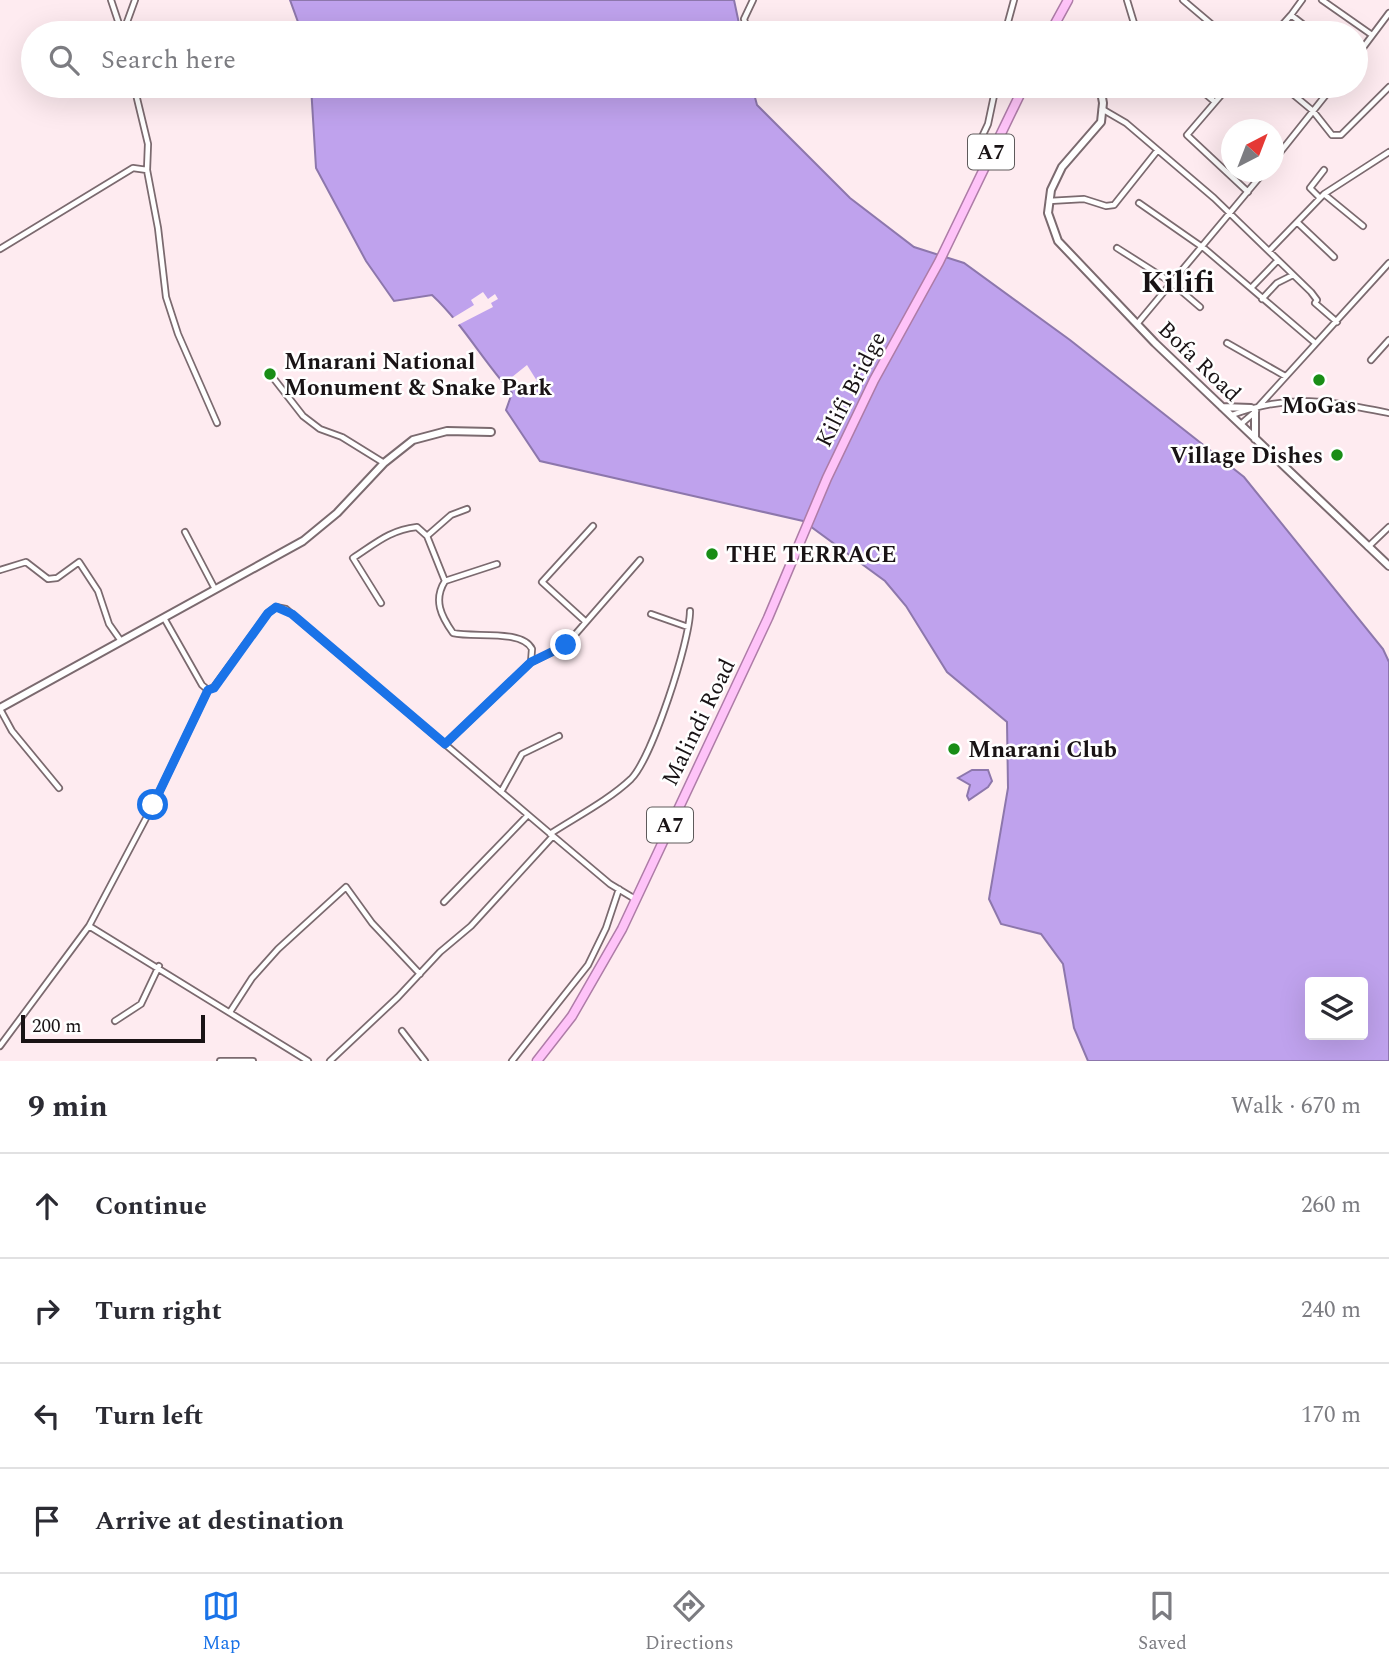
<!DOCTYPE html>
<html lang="en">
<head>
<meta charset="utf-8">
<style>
  body { margin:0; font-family:Spectral,serif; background:#f7f7f7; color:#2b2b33 }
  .controls { position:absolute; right:21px; bottom:21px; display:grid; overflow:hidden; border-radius:7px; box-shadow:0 7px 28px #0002 }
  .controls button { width:63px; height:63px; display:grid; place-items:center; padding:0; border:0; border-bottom:2px solid #e1e1e2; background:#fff; color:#2b2b33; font:35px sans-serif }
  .compass { position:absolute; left:1221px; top:119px; width:63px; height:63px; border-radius:50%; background:#fff; box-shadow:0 7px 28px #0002; rotate:42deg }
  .scale { position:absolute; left:21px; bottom:18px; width:184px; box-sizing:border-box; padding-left:7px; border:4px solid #191315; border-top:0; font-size:19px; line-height:24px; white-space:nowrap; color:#191315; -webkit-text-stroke:5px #fff; paint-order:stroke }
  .stop { position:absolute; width:21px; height:21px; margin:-16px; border:5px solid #1a73e8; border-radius:50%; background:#fff }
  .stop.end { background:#1a73e8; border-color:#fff; box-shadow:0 2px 7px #0008 }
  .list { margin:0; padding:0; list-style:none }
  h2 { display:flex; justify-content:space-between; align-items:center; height:91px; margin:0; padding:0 28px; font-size:30px }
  h2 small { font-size:23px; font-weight:400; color:#7c7c81 }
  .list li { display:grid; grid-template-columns:46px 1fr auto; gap:21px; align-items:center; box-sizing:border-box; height:105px; padding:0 28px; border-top:2px solid #e1e1e2 }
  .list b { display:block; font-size:26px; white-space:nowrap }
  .list em { font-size:23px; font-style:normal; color:#7c7c81 }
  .icon { flex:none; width:38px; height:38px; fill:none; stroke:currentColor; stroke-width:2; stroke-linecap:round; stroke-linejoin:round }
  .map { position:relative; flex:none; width:1389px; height:1061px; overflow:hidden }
  .search { position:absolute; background:#fff; box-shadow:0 7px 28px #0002; left:21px; right:21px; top:21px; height:77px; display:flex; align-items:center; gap:18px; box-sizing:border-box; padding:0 24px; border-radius:38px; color:#7c7c81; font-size:26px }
  .sheet { height:511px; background:#fff }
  nav { display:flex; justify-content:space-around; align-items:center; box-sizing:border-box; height:98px; border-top:2px solid #e1e1e2; background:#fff; font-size:19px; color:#7c7c81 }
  nav a { display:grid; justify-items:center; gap:4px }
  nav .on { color:#1a73e8 }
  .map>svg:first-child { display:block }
  .water { fill:#bfa2ed; stroke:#8d77ac; stroke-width:2; fill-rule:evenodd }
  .pier { fill:#feebf0 }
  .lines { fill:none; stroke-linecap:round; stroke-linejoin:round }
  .minor-casing { stroke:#7b6a6f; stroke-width:8 }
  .tertiary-casing { stroke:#7b6a6f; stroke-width:10 }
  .trunk-casing { stroke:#ae7ca7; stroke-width:11 }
  .minor { stroke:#fff; stroke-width:4.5 }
  .tertiary { stroke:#fff; stroke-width:6 }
  .trunk { stroke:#fec3f8; stroke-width:8 }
  .route { stroke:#1a73e8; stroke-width:9 }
  .poi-dot { fill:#198d16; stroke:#fff; stroke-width:2.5 }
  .labels { text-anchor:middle; stroke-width:5; stroke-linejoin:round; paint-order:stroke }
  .shield { fill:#fff; stroke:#5e5a5b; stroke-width:2 }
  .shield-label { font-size:21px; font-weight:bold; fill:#191315 }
  .poi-label { font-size:23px; font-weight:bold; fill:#191315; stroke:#fff; text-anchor:start }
  .street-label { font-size:23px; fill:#191315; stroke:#fff }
  .district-label { font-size:30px; font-weight:bold; fill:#191315; stroke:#fff }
</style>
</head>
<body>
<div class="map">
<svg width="1389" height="1061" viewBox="0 0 1389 1061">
  <rect width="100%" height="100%" fill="#feebf0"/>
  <path class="water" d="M290,0h444l7,33h-439z
    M311,86h441l5,19 93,93 64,49 50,16 106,77 174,137 139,172 6,13v399h-301l-14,-33 -11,-64 -22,-30 -40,-10 -12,-25 19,-111 -1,-66 -60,-50 -41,-66 -21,-25 -82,-60 -263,-60 -34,-51 6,-17c-29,-32 -49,-69 -80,-98l-38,6 -28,-40 -50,-93zM1310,982h53v53h-53z
    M972,770h16l4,11 -4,6 -19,13 -2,-4 3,-11 -12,-7z"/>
  <path class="pier" d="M483,292l5,7 7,-5 3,5 -7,4 2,4 -37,19 -5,-7 23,-14 -3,-5z
    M527,365l10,16 -11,7 -5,-6 -15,10 -4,-7z"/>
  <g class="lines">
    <g class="minor-casing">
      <path id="minor" d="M111,0l11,33
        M1127,0l10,33
        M1183,0l39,33
        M1302,0l-11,15 23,18
        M1322,0l50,35
        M123,33l12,-33
        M748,33l-4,-14 9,-19
        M1005,33l9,-33
        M1275,33l16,-18
        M1356,57l33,-44
        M134,86l14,58 -1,26 11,58 8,69 12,37 39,89
        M762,86l2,6
        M1196,86l19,16
        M1229,86l-42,49 61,57
        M1283,86l30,25 19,24h9l48,-48
        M1102,109l24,14 88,75 97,94 6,8 -2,3 22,19
        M1274,160l59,-74
        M986,161l-13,-5 15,-32 8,-38
        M1324,194l39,32
        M1320,198l-10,-10 14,-18
        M1049,201l35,-2 22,7 8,-1 43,-54
        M1139,203l66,46 109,93
        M1297,222l37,35
        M1117,248l55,35 28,24
        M0,249l133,-81 14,2
        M1269,251l55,-57 65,-42
        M1251,288l27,-28
        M1262,299l15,-16 16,-8
        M1137,324l127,-152
        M1227,343l58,33
        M1371,360l18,-20
        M271,375l32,41 17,13 22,8 42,26
        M1259,406l130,-143
        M1232,415c59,-22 97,-14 157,-2
        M1241,424l15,-13
        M185,532l30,57
        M1368,547l21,-20
        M0,570l26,-8 22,17 9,-1 22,-16 19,29 11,33 12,17
        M445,581l52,-17
        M381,603l-28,-45c23,-15 37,-28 64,-31l10,9
        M651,614l37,13
        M164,618l38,67 6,5 6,-3 54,-74 8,-6 10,2 267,227 57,48 25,15
        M586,622l-44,-40 51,-56
        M532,662l34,-17 74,-85
        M0,709l12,22 47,57
        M445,744l86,-82 1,-13c-10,-20 -58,-11 -79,-16 -12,-17 -20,-33 -8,-52l-18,-45 24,-21 16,-6
        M501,792l21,-38 37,-18
        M550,834c26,-17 59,-34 81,-55 21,-21 59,-138 59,-168
        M444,902l84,-87
        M89,926l64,-121 55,-115
        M230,1012l22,-34 26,-29 68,-62 26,36 48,51
        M115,1021l26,-17 18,-38
        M402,1031l23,30
        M0,1046l89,-120 219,135
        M220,1061h33
        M330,1061l68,-64 42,-45 31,-26 82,-90
        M512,1061l76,-96 18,-37 13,-39"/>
    </g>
    <g class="tertiary-casing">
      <path id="tertiary" d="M1100,86l3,17 -2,19 -39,45 -11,23 -3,23 10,28 97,102 234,223
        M1222,407l29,1
        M1255,439v-27
        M0,708l303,-167 34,-28 47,-50 29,-23 34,-9 44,1"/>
    </g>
    <g class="trunk-casing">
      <path id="trunk" d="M1050,33l18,-33
        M537,1061l35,-45 50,-87 146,-311 59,-140 47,-98 65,-118 85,-176"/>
    </g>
    <use href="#minor" class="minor"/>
    <use href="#tertiary" class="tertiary"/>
    <use href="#trunk" class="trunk"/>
  </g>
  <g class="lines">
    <path class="route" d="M153,805l55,-115 6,-2 54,-75 8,-6 16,7 153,130 86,-82 35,-17"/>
  </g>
  <g class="poi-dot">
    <circle cx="270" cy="374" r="7"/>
    <circle cx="1319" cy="380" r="7"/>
    <circle cx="1337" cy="455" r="7"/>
    <circle cx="712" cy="554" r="7"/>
    <circle cx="954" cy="749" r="7"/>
  </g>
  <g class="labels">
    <g class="shield">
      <rect x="968" y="134.5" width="46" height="35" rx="5"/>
      <rect x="647" y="807.5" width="46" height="35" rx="5"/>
    </g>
    <g class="shield-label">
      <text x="991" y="159">A7</text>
      <text x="670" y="832">A7</text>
    </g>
    <g class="poi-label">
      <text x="284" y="369">Mnarani National<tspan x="284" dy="26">Monument &amp; Snake Park</tspan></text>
      <text x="1319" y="413" text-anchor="middle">MoGas</text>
      <text x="1323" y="463" text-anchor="end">Village Dishes</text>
      <text x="726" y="562">THE TERRACE</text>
      <text x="968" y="757">Mnarani Club</text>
    </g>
    <g class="street-label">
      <text transform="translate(1200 361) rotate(44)" y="8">Bofa Road</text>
      <text transform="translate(850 389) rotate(-63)" y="8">Kilifi Bridge</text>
      <text transform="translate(698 722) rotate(-64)" y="8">Malindi Road</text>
    </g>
    <g class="district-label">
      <text x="1178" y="292">Kilifi</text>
    </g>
  </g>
</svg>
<div class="controls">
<button><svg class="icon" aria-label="layers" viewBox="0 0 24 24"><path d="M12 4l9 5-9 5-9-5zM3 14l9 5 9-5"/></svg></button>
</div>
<svg class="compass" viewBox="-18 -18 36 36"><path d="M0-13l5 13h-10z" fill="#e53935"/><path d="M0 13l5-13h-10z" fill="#7c7c81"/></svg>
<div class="scale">200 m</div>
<div class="stop" style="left:153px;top:805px"></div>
<div class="stop end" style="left:566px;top:645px"></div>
<div class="search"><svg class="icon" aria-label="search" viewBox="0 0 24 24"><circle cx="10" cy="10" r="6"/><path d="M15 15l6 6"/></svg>Search here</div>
</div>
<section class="sheet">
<h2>9 min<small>Walk · 670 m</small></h2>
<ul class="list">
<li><svg class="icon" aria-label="ahead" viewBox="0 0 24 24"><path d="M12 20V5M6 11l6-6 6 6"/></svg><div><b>Continue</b></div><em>260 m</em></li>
<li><svg class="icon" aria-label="right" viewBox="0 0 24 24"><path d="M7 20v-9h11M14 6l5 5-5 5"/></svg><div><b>Turn right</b></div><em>240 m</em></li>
<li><svg class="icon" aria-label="left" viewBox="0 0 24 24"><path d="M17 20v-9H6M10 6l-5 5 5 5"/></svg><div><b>Turn left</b></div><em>170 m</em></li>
<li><svg class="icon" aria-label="arrive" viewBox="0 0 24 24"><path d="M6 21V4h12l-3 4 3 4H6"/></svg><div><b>Arrive at destination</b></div></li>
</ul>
</section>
<nav>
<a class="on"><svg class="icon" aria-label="map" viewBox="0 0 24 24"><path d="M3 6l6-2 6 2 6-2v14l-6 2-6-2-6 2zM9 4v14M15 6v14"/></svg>Map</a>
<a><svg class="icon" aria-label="directions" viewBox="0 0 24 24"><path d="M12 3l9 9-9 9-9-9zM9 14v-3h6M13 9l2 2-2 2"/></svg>Directions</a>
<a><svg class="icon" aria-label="saved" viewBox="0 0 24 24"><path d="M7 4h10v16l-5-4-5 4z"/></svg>Saved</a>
</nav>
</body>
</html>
